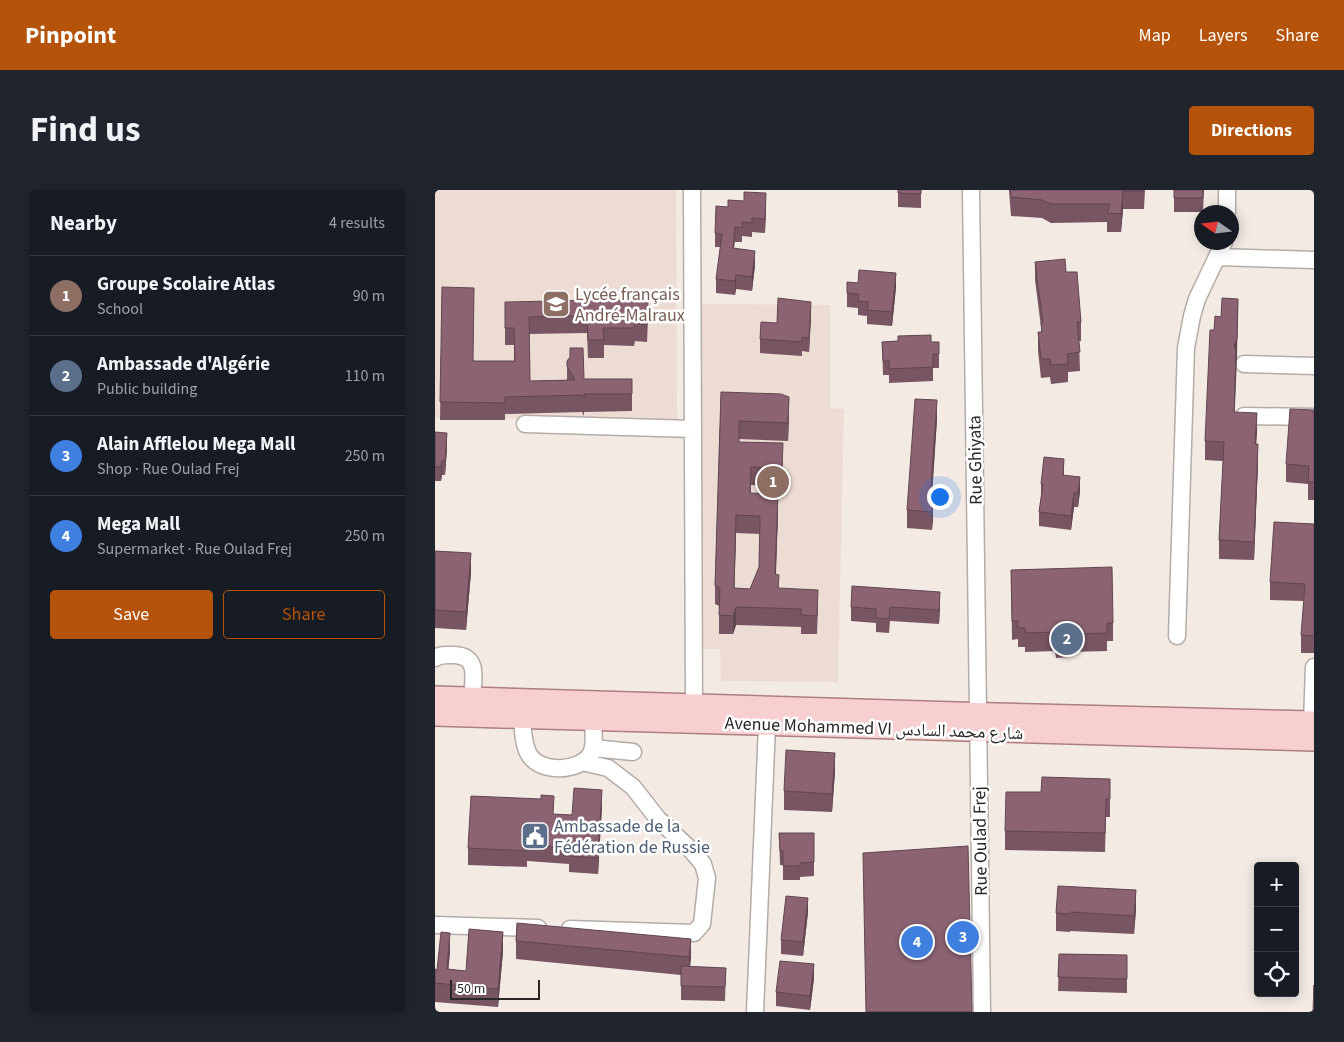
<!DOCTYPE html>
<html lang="en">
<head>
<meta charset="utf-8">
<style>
  body { margin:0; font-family:"Source Sans 3","Noto Naskh Arabic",sans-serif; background:#20242c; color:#f1f3f6 }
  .controls { position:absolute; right:15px; bottom:15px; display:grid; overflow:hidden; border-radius:5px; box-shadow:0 2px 12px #0003 }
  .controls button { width:45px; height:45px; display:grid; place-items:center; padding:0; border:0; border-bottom:1px solid #363941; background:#171b24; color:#f1f3f6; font:25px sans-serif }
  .compass { position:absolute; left:759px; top:15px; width:45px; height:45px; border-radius:50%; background:#171b24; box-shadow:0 2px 12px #0003; rotate:284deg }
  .scale { position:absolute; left:15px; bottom:12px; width:90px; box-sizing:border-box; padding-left:5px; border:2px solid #2a2725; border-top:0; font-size:14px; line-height:18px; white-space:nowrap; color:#2a2725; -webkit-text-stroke:4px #fff; paint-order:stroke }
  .you { position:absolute; left:504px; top:306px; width:18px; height:18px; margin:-12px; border:4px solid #fff; border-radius:50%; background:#1a73e8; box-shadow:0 0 0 8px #1a73e833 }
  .badge { display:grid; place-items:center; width:32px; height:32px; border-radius:50%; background:#b45309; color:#fff; font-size:16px; font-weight:700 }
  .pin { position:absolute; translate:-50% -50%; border:2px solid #fff; box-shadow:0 1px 5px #0006 }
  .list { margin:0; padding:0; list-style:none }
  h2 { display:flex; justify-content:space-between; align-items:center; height:65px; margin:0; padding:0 20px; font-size:21px }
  h2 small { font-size:16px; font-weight:400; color:#9ea1a6 }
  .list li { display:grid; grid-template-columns:32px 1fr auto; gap:15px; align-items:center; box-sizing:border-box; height:80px; padding:0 20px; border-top:1px solid #363941 }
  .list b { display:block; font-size:19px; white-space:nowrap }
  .list p { margin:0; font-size:16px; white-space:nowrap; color:#9ea1a6 }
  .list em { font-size:16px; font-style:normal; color:#9ea1a6 }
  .actions { display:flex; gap:10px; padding:15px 20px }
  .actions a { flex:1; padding:11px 0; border:1px solid #b45309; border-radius:5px; text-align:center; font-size:18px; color:#b45309 }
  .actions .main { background:#b45309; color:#fff }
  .icon { flex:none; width:28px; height:28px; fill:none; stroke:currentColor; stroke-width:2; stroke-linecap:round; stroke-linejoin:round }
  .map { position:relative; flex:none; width:879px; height:822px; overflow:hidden; border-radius:5px }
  header { display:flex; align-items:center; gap:30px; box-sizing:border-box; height:70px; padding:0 25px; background:#b45309; color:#fff }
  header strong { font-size:24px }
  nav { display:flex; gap:28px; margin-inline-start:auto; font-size:18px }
  .intro { display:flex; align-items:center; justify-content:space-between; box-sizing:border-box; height:120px; padding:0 30px }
  h1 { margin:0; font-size:35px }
  .button { padding:12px 22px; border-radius:5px; background:#b45309; color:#fff; font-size:18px; font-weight:700 }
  main { display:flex; gap:30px; padding:0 30px }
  aside { flex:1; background:#171b24; border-radius:5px; box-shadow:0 2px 12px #0003 }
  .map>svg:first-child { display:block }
  .built { fill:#eddcd3 }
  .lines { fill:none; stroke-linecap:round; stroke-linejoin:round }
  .minor-casing { stroke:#b5aca7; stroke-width:19 }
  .major-casing { stroke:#ad7f81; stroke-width:24 }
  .minor { stroke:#fff; stroke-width:16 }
  .major { stroke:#f8cfd1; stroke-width:21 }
  .wall { fill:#785563; fill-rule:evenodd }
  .shaded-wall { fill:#614550 }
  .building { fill:#8b6373; stroke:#614550; fill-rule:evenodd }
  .labels { text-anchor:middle; stroke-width:5; stroke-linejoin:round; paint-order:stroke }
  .education-label { font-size:18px; fill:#785e54; stroke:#fff; text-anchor:start }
  .street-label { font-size:18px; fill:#2a2725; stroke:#fff }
  .service-label { font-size:18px; fill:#4e5e75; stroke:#fff; text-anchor:start }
</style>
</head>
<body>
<header>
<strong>Pinpoint</strong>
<nav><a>Map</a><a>Layers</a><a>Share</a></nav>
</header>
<div class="intro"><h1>Find us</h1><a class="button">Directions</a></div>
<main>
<aside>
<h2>Nearby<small>4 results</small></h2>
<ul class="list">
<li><span class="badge" style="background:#8d6e63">1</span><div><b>Groupe Scolaire Atlas</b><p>School</p></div><em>90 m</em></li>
<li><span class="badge" style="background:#5c6f8a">2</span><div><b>Ambassade d'Algérie</b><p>Public building</p></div><em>110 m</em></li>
<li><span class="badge" style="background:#3f7fe0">3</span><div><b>Alain Afflelou Mega Mall</b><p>Shop · Rue Oulad Frej</p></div><em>250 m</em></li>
<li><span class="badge" style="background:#3f7fe0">4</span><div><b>Mega Mall</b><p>Supermarket · Rue Oulad Frej</p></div><em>250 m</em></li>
</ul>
<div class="actions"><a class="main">Save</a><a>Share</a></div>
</aside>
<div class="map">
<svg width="879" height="822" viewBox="0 0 879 822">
  <rect width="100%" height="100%" fill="#f3eae4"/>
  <path class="built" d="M0,0h241l1,230 -242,-2z
    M267,114l128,1v103l14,1 -6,273 -117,-1 -1,-32h-18z"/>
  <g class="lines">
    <g class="minor-casing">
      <path id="minor" d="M257,0l2,515
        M536,0l11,822
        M792,22v-22
        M783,67l96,3
        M809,174l70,2
        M809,226l70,1
        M90,234l168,5
        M742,446l9,-288 6,-32 5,-17 27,-57
        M0,468c6,-4 12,-3 19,-3 26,1 19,24 18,44
        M87,528c1,12 1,28 8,38 12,17 48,16 60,-1 6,-8 3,-25 3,-35
        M877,532l2,-55
        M158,558l40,4
        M0,735l103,3
        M135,739l124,4 8,-9 5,-46 -4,-14 -11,-13 -34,-32 -25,-32 -25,-19 -26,-6
        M320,822l12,-287"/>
    </g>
    <g class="major-casing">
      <path id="major" d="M0,507l521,16 358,9
        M0,525l879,25"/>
    </g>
    <use href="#minor" class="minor"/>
    <use href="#major" class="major"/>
  </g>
  <path class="wall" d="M463,0h23v18l-23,-1z
    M574,0h136l-1,19h-21l-2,23h-14v-10l-56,1 -9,-5 -31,-2z
    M739,0h30l-1,22h-29z
    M293,17h38l-1,26 -13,-1v5l-10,-1v6h-7l-1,6 21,17 -3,26 -16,-2 -1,6 -19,-2v-14l5,-32h-6v-14z
    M600,72l31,10 15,50v19h-2l1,30 -12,1v10l-17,2 -1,-7 -9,1 -3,-27v-19h3v-5l-6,-47z
    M7,97l32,74h40v-16h-9v-43l143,17 -1,23 -12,-1 -1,5 -30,-1v13h-16l-1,-25 -58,1 1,47 37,-1v-19l17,18h48v32l-48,1v4l-2,-4 -77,2v6h-65z
    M461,97l-4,39 -25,-2v-8l-9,-1v-7l-11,-1v-14z
    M376,126l-2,36 -7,-1v5l-42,-3v-14l17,-16z
    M786,127h17l-4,95 23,19 -1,13 2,19 -4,97 -35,-1v-19l4,-79 -18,-1v-19l9,-111z
    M463,151l33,1 8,12v14h-6v13l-44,2v-8h-6l-1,-33z
    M286,202l68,23 -1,26 -49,-2v3l44,20 -1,24 -31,-1v8l27,20 -2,61 3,14 39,20 -1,26h-16v-7l-65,-2 -3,9h-14v-28l-4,-2v-18zM301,343l24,1 -1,33 -9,22 -16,-1z
    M879,220v90h-6v-16l-22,-2v-18z
    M502,229l-6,83h2l-1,28 -25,-2v-18z
    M0,242l12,16 -2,27h-3l-1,6h-6z
    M629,285l16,16 -2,16h-4l-3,23 -32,-4v-14l2,-14v-14z
    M879,334v129h-13v-18l3,-34 -34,-1v-18z
    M0,361l36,21 -5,58 -31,-2z
    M576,380l102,53v18h-6v10l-38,1v5l-13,1 -1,-7 -30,1v-5h-7v-8l-6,1z
    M505,416l-1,18 -49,-3 -1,12 -13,-1v-9l-25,-2v-14z
    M400,581l-3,41 -48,-2v-19z
    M675,589v38h-4l-1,35 -100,-2v-19l36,-39z
    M167,616l-4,68 -29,-2v-8l-42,-3v6l-59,-2v-17l86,-34 18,1z
    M344,643h35v43l-14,1v3h-17v-15h-3z
    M701,719l-2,25 -64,-3v1l-14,-1v-18z
    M373,722l-5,44 -22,-2v-14z
    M82,733l174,34 -1,10 36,1 -1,33 -44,-1v-25l-165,-16v-18z
    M15,761l-2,18 18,2 37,-20 -5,56 -63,-5v-33l2,1z
    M624,764l68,1v38l-69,-2z
    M379,788l-4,32 -34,-4v-14z"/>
  <path class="shaded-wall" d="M688,1v18l-2,23v-18z
    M331,3v14l-1,26v-14z
    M320,61v14l-3,26v-14z
    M461,83v14l-4,39v-14z
    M301,85v14l-1,6v-14z
    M803,109l-1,58 -3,73v-85z
    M376,112v14l-2,36v-14z
    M354,207v18l-1,26v-18z
    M502,210v19l-6,93 -1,-10z
    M822,223v18l-2,32v-19z
    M12,243v15l-2,27v-14z
    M823,254v19l-4,97v-18z
    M629,269v14l-1,16v-14z
    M7,271v14l-1,6v-14z
    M645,287v14l-2,16v-14z
    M639,303v14l-3,23v-14z
    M343,304v19l-3,79v-18z
    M498,312v19l-1,9v-18z
    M301,325v18l-2,74v-19z
    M36,363v19l-5,58v-18z
    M505,402v14l-1,18v-14z
    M301,417v18l-3,9v-18z
    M400,563v18l-3,41v-18z
    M167,600v16l-4,68v-16z
    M701,700v19l-2,25v-18z
    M373,708v14l-5,44v-14z
    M68,742v19l-5,56v-18z
    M15,743v18l-3,36v-18z
    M256,749v18l-2,18v-18z
    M379,774v14l-4,32v-14z"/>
  <path class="building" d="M463,0h23v4l-23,-1z
    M575,0h134v1h-21l-2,23 -14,-1 3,-9h-59l-9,-4 -31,-3z
    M739,0h29v8h-29z
    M309,2l22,1 -1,26 -13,-1v5l-10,-1v6l-7,-1 -2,21 22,3 -3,26 -16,-2 -1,6 -19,-2 6,-45 -7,-1 1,-27 12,1v-7l16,1z
    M630,69l1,13h11l4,50h-4l3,30 -13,2 1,10 -17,1 -1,-6h-9l-3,-27h4l-1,-9h2l-8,-61z
    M424,80l37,3 -4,39 -25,-2 1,-8 -10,-1 1,-7 -12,-1v-11l11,1z
    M7,97l32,1 -1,73h42l-1,-33h-9v-26l98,-2 45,2 -1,23 -12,-2 -1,5h-31l1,12h-16l-1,-24 -58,1 1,64 45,-1 -8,-14v-5l3,-4v-9h13l1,31h48v15h-48v4l-2,-3 -77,2v6l-65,-1z
    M343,108l33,4 -2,36 -7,-1v5l-42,-3 1,-17 16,1z
    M787,108l16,1 -1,40 -3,6 2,7 -2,60 23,1 -2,31h3l-4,98 -35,-2 5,-98 -19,-1 5,-111h4l1,-14 6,1z
    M496,145v7h8v12h-6v13l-44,2v-8h-6l-1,-19 16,-1v-5z
    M286,202l60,2 8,3 -1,26 -49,-2v21l44,1 -1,25 -31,-1 -1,26 28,1 -3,80 4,1 -1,13 40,2 -1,26 -16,-1v-6l-65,-2 -3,9 -14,-1 1,-27 -5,-2zM301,325l24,1 -1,51 -9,22 -16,-1z
    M480,209l22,1 -7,102h3l-1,10 -25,-2z
    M855,219l24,1v72h-6l1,-16 -23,-2z
    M0,242l12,1 -2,28h-3l-1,6h-6z
    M609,267l20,2 -1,16 17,2 -2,16h-4l-3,23 -32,-4 4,-28h-2z
    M839,332l40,2v112l-13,-1 4,-51 -35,-2z
    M0,361l36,2 -5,59 -31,-2z
    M677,377l1,56h-6v10l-38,1v5h-13l-1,-7 -30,1v-5h-7v-7h-6l-1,-51z
    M417,396l88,6 -1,18 -49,-3 -1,12 -13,-1v-9l-25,-2z
    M351,560l49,3 -3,41 -48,-3z
    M607,587l68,2v20h-4l-1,34 -100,-2 1,-39h35z
    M139,598l28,2 -4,68 -29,-2 1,-8 -43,-3v6l-59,-3 3,-52 70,3v-4l13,1 -1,18 19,1z
    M344,643h35v29l-14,1v3h-17v-15h-3z
    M533,656l4,166h-106l-3,-159z
    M623,696l78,4 -2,26 -64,-4v2l-14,-1z
    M351,706l22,2 -5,44 -22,-2z
    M82,733l174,16 -2,18 -173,-16z
    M34,739l34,3 -5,57 -63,-6v-14l2,1 4,-38 9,1 -3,36 19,2z
    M624,764l68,1v24l-69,-2z
    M345,771l34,3 -4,32 -34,-4z
    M246,776l45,2 -1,19 -44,-1z
    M879,795v27h-1z"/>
  <defs>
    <g id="school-square" transform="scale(1.4375)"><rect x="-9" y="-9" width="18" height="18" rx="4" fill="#8d6e63" stroke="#fff"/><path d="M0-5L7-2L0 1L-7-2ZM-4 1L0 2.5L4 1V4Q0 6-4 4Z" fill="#fff"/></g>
    <g id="civic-square" transform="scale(1.4375)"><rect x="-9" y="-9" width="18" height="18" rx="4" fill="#5c6f8a" stroke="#fff"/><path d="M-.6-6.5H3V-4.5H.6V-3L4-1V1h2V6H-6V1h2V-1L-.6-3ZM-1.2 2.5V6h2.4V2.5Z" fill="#fff"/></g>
  </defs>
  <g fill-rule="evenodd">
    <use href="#school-square" x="121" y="114"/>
    <use href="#civic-square" x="100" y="646"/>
  </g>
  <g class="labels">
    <g class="education-label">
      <text x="140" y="110">Lycée français<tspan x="140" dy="21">André-Malraux</tspan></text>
    </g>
    <g class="street-label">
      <text transform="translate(540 270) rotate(-91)" y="6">Rue Ghiyata</text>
      <text transform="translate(439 538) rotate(2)" y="6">Avenue Mohammed VI شارع محمد السادس</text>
      <text transform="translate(545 651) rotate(-91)" y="6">Rue Oulad Frej</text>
    </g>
    <g class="service-label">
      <text x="119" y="642">Ambassade de la<tspan x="119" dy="21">Fédération de Russie</tspan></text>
    </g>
  </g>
</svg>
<div class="controls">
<button>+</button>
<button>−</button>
<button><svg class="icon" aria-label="locate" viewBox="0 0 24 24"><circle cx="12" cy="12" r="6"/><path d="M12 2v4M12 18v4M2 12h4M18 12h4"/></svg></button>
</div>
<svg class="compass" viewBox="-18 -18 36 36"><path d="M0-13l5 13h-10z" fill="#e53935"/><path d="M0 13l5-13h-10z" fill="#9ea1a6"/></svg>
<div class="scale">50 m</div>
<div class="you"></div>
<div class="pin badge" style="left:338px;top:292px;background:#8d6e63">1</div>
<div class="pin badge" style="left:632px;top:449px;background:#5c6f8a">2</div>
<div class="pin badge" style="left:528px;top:747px;background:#3f7fe0">3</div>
<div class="pin badge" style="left:482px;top:752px;background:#3f7fe0">4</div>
</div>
</main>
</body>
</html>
